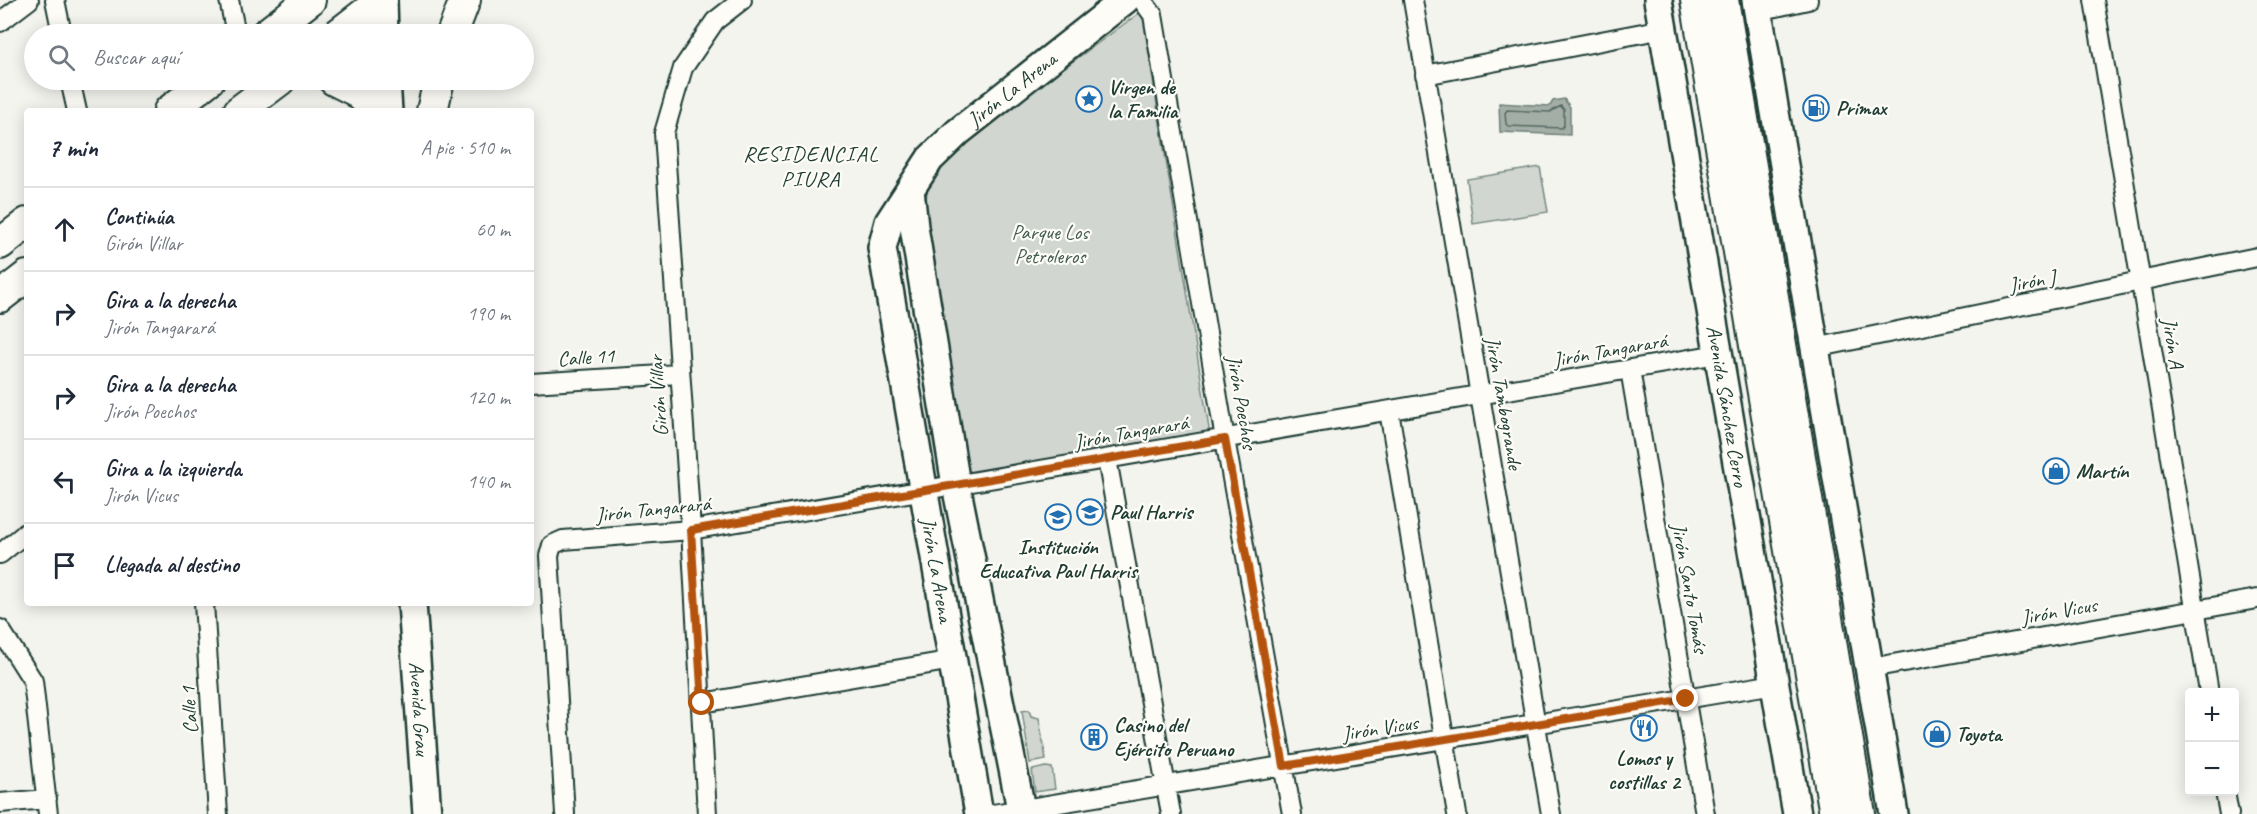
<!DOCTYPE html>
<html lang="es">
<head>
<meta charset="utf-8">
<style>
  body { margin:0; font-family:Caveat,sans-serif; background:#f6f6f7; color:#1f2937 }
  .controls { position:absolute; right:18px; bottom:18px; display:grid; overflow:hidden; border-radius:6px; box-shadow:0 3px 15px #0003 }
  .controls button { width:54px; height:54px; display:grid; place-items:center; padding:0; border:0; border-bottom:2px solid #e0e1e3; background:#fff; color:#1f2937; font:30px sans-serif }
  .stop { position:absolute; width:18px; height:18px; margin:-14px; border:4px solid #b45309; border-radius:50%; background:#fff }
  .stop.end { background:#b45309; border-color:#fff; box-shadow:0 2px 6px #0008 }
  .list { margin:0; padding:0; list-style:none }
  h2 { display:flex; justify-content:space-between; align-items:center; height:78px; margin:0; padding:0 24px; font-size:26px }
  h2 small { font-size:20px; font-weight:400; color:#747a83 }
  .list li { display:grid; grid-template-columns:39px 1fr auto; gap:18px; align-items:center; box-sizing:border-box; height:84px; padding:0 24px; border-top:2px solid #e0e1e3 }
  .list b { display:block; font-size:22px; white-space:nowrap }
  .list p { margin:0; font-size:20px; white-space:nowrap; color:#747a83 }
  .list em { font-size:20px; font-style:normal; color:#747a83 }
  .icon { flex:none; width:33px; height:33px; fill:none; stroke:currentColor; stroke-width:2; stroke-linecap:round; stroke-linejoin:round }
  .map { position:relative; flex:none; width:2257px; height:814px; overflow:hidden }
  .search { position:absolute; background:#fff; box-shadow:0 3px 15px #0003; left:24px; top:24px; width:510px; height:66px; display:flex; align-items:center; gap:15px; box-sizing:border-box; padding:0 21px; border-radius:33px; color:#747a83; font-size:22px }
  .panel { position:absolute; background:#fff; box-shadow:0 3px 15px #0003; left:24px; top:108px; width:510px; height:498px; border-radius:6px }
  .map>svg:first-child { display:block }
  .green { fill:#d1d6d1; stroke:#788a82; stroke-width:1.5 }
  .water { fill:#a3aea7; stroke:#6e8179; stroke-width:1.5 }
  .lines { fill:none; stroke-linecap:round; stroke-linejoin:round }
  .shore { stroke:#546a62; stroke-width:1.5 }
  .street-casing { stroke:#1f3d34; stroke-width:22 }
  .secondary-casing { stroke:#1f3d34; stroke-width:32 }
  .primary-casing { stroke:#1f3d34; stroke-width:34 }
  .street { stroke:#fdfcf7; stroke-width:18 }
  .secondary { stroke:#fdfcf7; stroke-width:27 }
  .primary { stroke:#fdfcf7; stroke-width:30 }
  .route { stroke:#b45309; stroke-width:8 }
  .labels { text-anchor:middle; stroke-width:4.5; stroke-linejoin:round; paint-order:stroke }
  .poi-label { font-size:21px; font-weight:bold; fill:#1f3d34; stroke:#fdfcf7; text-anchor:start }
  .street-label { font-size:21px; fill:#1f3d34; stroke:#fdfcf7 }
  .park-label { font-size:21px; fill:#435c53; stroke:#fdfcf7 }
  .neighbourhood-label { font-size:22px; letter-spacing:1.5px; fill:#1f3d34; stroke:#fdfcf7 }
</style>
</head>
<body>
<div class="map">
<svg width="2257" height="814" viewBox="0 0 2257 814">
  <rect width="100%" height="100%" fill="#f4f4ef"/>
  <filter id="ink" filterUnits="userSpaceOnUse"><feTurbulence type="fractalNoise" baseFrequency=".0167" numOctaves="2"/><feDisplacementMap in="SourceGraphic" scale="12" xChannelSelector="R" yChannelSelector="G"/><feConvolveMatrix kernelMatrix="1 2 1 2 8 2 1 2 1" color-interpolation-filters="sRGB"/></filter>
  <g filter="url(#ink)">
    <path class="green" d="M1142,11l68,424 -250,40 -40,-227 7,-56 13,-26 18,-21z
      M1540,167l8,45 -75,12 -6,-45z
      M1029,710l2,6 8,2 7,42 -16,3 -8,-52z
      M1046,767l6,1 3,21 -20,3 -3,-22z"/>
    <path class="water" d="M1564,99l6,8v28l-70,-3 -1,-29 51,3 3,-5z"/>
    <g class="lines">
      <path class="shore" d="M1561,106l3,4v15l-2,3 -54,-2 -2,-2 -1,-11 2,-3 43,2z"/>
      <g class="street-casing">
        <path id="street" d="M55,0l7,34
          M229,0l7,34
          M1142,0l11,15 72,424 67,375
          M1413,0l138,814
          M2094,0l115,692
          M1758,11l50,-11
          M0,22l29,-22
          M1425,75l238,-46
          M70,80l7,31
          M1815,348l442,-91
          M1630,369l75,445
          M531,383l148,-9
          M1389,411l68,403
          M1107,459l64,355
          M0,554l27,-22
          M204,603l14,211
          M0,629l33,52 15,133
          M1870,668l387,-69
          M702,703l251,-43
          M2225,792l4,22
          M0,803l47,-4
          M565,814l-16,-258 3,-11 11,-5 128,-10 1027,-176
          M707,814l-16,-284 -27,-397 19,-65 32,-47 27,-21
          M993,814l782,-130"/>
      </g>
      <g class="secondary-casing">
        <g id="secondary">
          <path d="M383,0l1,34"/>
          <path id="s1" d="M1658,0l139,814"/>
          <path d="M1756,0l138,814"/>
          <path d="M386,80l2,31"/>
          <path d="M910,190l4,37 42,258 66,329"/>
          <path id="s2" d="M412,603l15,211"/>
          <path id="s3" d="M979,814l-97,-566 7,-26 41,-63 28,-27 167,-132"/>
        </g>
      </g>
      <g class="primary-casing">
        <path id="primary" d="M1696,0l139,814
          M1723,0l137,814
          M266,34l44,-34
          M338,34l44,-34
          M452,34l13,-34
          M334,80l22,11 21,20
          M169,111l40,-31
          M239,111l41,-31
          M432,111l7,-31
          M0,244l27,-21
          M0,297l27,-21"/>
      </g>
      <use href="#street" class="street"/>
      <use href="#secondary" class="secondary"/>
      <use href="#primary" class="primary"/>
    </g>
  </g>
  <g class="lines" filter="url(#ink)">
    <path class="route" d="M702,703l-11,-173 534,-91 59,327 402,-67"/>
  </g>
  <defs>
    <g id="sight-ring" transform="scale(1.35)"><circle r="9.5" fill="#fdfcf7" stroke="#1f6fb2" stroke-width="1.5"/><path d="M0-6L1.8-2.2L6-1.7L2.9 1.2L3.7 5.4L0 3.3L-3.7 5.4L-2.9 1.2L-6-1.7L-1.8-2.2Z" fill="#1f6fb2"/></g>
    <g id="fuel-ring" transform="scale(1.35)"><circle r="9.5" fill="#fdfcf7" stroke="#1f6fb2" stroke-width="1.5"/><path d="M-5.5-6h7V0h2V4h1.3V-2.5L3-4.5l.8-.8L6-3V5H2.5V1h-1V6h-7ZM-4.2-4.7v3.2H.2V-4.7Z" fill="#1f6fb2"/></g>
    <g id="shop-ring" transform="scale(1.35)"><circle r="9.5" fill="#fdfcf7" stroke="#1f6fb2" stroke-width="1.5"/><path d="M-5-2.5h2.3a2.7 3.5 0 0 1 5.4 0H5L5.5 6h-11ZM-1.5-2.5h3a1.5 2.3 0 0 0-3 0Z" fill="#1f6fb2"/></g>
    <g id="school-ring" transform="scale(1.35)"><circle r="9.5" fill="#fdfcf7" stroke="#1f6fb2" stroke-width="1.5"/><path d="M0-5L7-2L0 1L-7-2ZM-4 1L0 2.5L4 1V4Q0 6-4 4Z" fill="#1f6fb2"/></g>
    <g id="restaurant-ring" transform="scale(1.35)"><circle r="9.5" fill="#fdfcf7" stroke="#1f6fb2" stroke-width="1.5"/><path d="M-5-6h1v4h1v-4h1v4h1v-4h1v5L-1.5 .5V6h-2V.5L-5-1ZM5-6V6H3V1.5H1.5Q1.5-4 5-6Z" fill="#1f6fb2"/></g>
    <g id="building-ring" transform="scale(1.35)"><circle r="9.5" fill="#fdfcf7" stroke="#1f6fb2" stroke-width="1.5"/><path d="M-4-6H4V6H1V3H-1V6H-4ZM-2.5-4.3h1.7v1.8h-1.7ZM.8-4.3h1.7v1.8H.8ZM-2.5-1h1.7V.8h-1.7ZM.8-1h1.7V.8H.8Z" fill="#1f6fb2"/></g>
  </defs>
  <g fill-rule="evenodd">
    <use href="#sight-ring" x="1089" y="99"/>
    <use href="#fuel-ring" x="1816" y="108"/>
    <use href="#shop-ring" x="2056" y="471"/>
    <use href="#school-ring" x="1090" y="512"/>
    <use href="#school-ring" x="1058" y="517"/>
    <use href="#restaurant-ring" x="1644" y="728"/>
    <use href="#shop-ring" x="1937" y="734"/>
    <use href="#building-ring" x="1094" y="737"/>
  </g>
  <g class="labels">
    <g class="poi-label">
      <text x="1108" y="94">Virgen de<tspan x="1108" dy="24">la Familia</tspan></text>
      <text x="1836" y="115">Primax</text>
      <text x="2076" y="478">Martín</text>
      <text x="1110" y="519">Paul Harris</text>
      <text x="1058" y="554" text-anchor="middle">Institución<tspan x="1058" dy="24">Educativa Paul Harris</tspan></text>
      <text x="1114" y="732">Casino del<tspan x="1114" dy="24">Ejército Peruano</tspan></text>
      <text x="1956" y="741">Toyota</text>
      <text x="1644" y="765" text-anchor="middle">Lomos y<tspan x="1644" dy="24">costillas 2</tspan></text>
    </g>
    <g class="street-label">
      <text dy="7" stroke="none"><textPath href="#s3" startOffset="784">Jirón La Arena</textPath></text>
      <text transform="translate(2032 281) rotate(-11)" y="7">Jirón J</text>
      <text transform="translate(2173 343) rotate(81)" y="7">Jirón A</text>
      <text transform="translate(1610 350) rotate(-10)" y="7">Jirón Tangarará</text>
      <text transform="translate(586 357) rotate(-4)" y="7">Calle 11</text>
      <text transform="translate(658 396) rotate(-94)" y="7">Girón Villar</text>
      <text transform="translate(1242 402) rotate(80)" y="7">Jirón Poechos</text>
      <text transform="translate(1504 403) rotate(80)" y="7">Jirón Tambogrande</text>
      <text dy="7" stroke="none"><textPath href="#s1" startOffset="412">Avenida Sánchez Cerro</textPath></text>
      <text transform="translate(1131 432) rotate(-10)" y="7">Jirón Tangarará</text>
      <text transform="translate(653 509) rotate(-6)" y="7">Jirón Tangarará</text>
      <text transform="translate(937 570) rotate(80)" y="7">Jirón La Arena</text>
      <text transform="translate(1690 588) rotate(80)" y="7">Jirón Santo Tomás</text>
      <text transform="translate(2059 611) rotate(-10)" y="7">Jirón Vicus</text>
      <text dy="7" stroke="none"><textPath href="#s2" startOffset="106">Avenida Grau</textPath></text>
      <text transform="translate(189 710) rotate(-94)" y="7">Calle 1</text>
      <text transform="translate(1380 728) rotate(-9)" y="7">Jirón Vicus</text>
    </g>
    <g class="park-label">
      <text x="1050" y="239">Parque Los<tspan x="1050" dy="24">Petroleros</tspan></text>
    </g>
    <g class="neighbourhood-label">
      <text x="811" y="161">RESIDENCIAL<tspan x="811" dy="25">PIURA</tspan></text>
    </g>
  </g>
</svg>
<div class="controls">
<button>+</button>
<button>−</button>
</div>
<div class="stop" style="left:702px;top:703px"></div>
<div class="stop end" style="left:1686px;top:699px"></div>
<div class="search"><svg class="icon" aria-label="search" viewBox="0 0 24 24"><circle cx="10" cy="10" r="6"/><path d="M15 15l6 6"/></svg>Buscar aquí</div>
<section class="panel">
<h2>7 min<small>A pie · 510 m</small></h2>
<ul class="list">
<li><svg class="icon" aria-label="ahead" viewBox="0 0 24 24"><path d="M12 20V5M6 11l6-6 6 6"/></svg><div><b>Continúa</b><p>Girón Villar</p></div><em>60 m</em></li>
<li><svg class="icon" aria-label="right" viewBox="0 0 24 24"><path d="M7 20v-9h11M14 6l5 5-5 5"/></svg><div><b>Gira a la derecha</b><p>Jirón Tangarará</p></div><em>190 m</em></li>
<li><svg class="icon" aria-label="right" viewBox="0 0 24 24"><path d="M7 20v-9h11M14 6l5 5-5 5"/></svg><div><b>Gira a la derecha</b><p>Jirón Poechos</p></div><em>120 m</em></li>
<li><svg class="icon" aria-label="left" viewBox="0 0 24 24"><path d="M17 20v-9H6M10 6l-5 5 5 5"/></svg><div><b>Gira a la izquierda</b><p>Jirón Vicus</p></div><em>140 m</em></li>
<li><svg class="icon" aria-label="arrive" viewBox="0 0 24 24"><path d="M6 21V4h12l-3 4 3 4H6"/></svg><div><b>Llegada al destino</b></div></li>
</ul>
</section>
</div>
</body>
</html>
